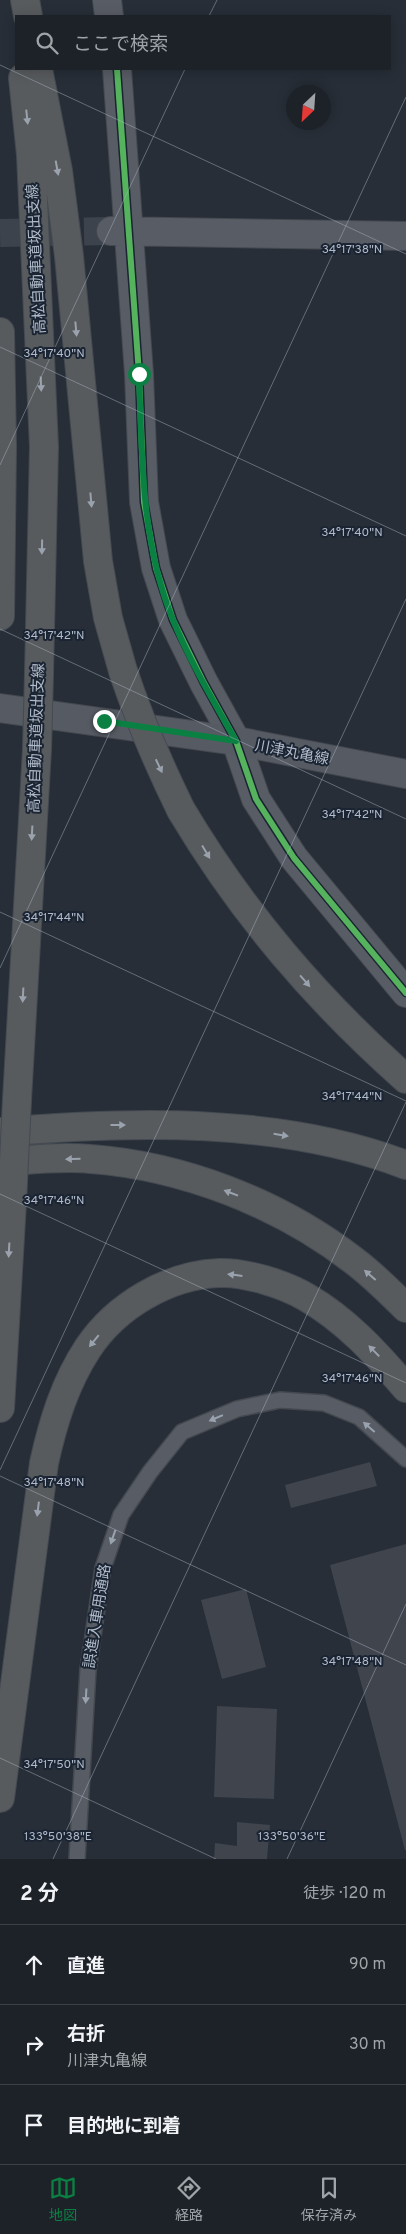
<!DOCTYPE html>
<html lang="ja">
<head>
<meta charset="utf-8">
<style>
  body { margin:0; font-family:Overpass,"Noto Sans JP",sans-serif; background:#2a2f35; color:#f1f3f6 }
  .compass { position:absolute; left:286px; top:85px; width:45px; height:45px; border-radius:50%; background:#1d2229; box-shadow:0 2px 12px #0003; rotate:205deg }
  .stop { position:absolute; width:15px; height:15px; margin:-11px; border:4px solid #0b8043; border-radius:50%; background:#fff }
  .stop.end { background:#0b8043; border-color:#fff; box-shadow:0 1px 5px #0008 }
  .list { margin:0; padding:0; list-style:none }
  h2 { display:flex; justify-content:space-between; align-items:center; height:65px; margin:0; padding:0 20px; font-size:21px }
  h2 small { font-size:16px; font-weight:400; color:#a0a4a8 }
  .list li { display:grid; grid-template-columns:32px 1fr auto; gap:15px; align-items:center; box-sizing:border-box; height:80px; padding:0 20px; border-top:1px solid #3b3f46 }
  .list b { display:block; font-size:19px; white-space:nowrap }
  .list p { margin:0; font-size:16px; white-space:nowrap; color:#a0a4a8 }
  .list em { font-size:16px; font-style:normal; color:#a0a4a8 }
  .icon { flex:none; width:28px; height:28px; fill:none; stroke:currentColor; stroke-width:2; stroke-linecap:round; stroke-linejoin:round }
  .map { position:relative; flex:none; width:406px; height:1859px; overflow:hidden }
  .search { position:absolute; background:#1d2229; box-shadow:0 2px 12px #0003; left:15px; right:15px; top:15px; height:55px; display:flex; align-items:center; gap:12px; box-sizing:border-box; padding:0 18px; border-radius:0px; color:#a0a4a8; font-size:19px }
  .sheet { height:305px; background:#1d2229 }
  nav { display:flex; justify-content:space-around; align-items:center; box-sizing:border-box; height:70px; border-top:1px solid #3b3f46; background:#1d2229; font-size:14px; color:#a0a4a8 }
  nav a { display:grid; justify-items:center; gap:2px }
  nav .on { color:#0b8043 }
  .map>svg:first-child { display:block }
  .building { fill:#3f444d }
  .lines { fill:none; stroke-linecap:round; stroke-linejoin:round }
  .minor-tunnel { stroke:#3c434d; stroke-width:28; stroke-dasharray:28 14; stroke-linecap:butt }
  .service-casing { stroke:#44484f; stroke-width:18 }
  .minor-casing { stroke:#44484f; stroke-width:30 }
  .secondary-casing { stroke:#44484f; stroke-width:30 }
  .motorway-casing { stroke:#444a52; stroke-width:30 }
  .service { stroke:#585c64; stroke-width:15 }
  .minor { stroke:#585c64; stroke-width:28 }
  .secondary { stroke:#565b63; stroke-width:28 }
  .motorway { stroke:#585b5e; stroke-width:28 }
  .motorway-bridge-casing { stroke:#444a52; stroke-width:30; stroke-linecap:butt }
  .motorway-bridge { stroke:#585b5e; stroke-width:28 }
  .cycleway-casing { stroke:#1a2432; stroke-width:9 }
  .cycleway { stroke:#56b35d; stroke-width:6 }
  .oneway { fill:#9aa2ae }
  .oneway2 { fill:#9aa2b0 }
  .route { stroke:#0b8043; stroke-width:6 }
  .ticks { fill:none; stroke:#b0bac9; stroke-width:1; stroke-opacity:0.45 }
  .labels { text-anchor:middle; stroke-width:4; stroke-linejoin:round; paint-order:stroke }
  .street-label { font-size:15px; fill:#b0bac9; stroke:#1a2432 }
  .ticks-label { font-size:12px; text-anchor:middle; fill:#b0bac9; stroke:#1a2432; stroke-width:4; stroke-linejoin:round; paint-order:stroke }
</style>
</head>
<body>
<div class="map">
<svg width="406" height="1859" viewBox="0 0 406 1859">
  <rect width="100%" height="100%" fill="#272e37"/>
  <path class="building" d="M370,1462l7,24 -86,22 -6,-23z
    M406,1544v306h-1l-75,-285z
    M246,1589l20,78 -44,12 -21,-79z
    M217,1706l60,3 -3,90 -60,-2z
    M237,1822l33,3 -3,34h-53l1,-16 22,3z"/>
  <g class="lines">
    <path class="minor-tunnel" d="M0,233l111,-2"/>
    <g class="service-casing">
      <path id="service" d="M77,1859l11,-189 15,-102 18,-53 29,-43 32,-40 55,-23 43,-9 44,3 35,14 47,42"/>
    </g>
    <g class="minor-casing">
      <path id="minor" d="M107,0l2,16
        M117,69l22,305 5,128 12,66 17,52 31,63 32,58 20,58 38,59 112,135
        M111,231l295,5"/>
    </g>
    <g class="secondary-casing">
      <path id="secondary" d="M0,708l236,33 170,33"/>
    </g>
    <g class="motorway-casing">
      <path id="motorway" d="M25,0l3,16
        M38,69l20,102 11,85 29,305 10,57 15,53
        M23,78l8,77 13,292 -5,227
        M0,332l2,115 -2,169
        M181,810c62,104 135,189 225,269
        M17,1100l20,-351
        M0,1132c130,-11 282,-15 406,33
        M0,1162c30,-2 61,-6 91,-3 92,7 188,44 262,101 19,14 36,31 53,48
        M0,1408l12,-206
        M0,1798l44,-335c9,-41 21,-80 44,-115 28,-42 80,-73 131,-75 26,-1 65,11 87,24 40,23 70,56 100,91"/>
    </g>
    <use href="#service" class="service"/>
    <use href="#minor" class="minor"/>
    <use href="#secondary" class="secondary"/>
    <use href="#motorway" class="motorway"/>
    <g class="motorway-bridge-casing">
      <path id="motorway-bridge" d="M123,671c16,48 36,94 58,139
        M37,749l2,-75
        M12,1202l5,-102"/>
    </g>
    <use href="#motorway-bridge" class="motorway-bridge"/>
    <g class="cycleway-casing">
      <path id="cycleway" d="M117,69l22,305 5,128 12,66 17,52 31,63 32,58 20,58 38,59 112,135"/>
    </g>
    <use href="#cycleway" class="cycleway"/>
  </g>
  <defs><path id="oneway-solid" d="M-6-.8H1V-3.2L6.5 0L1 3.2V.8H-6Z" transform="scale(1.25)"/></defs>
  <g class="oneway">
    <use href="#oneway-solid" transform="translate(27 117) rotate(84)"/>
    <use href="#oneway-solid" transform="translate(57 168) rotate(80)"/>
    <use href="#oneway-solid" transform="translate(76 329) rotate(85)"/>
    <use href="#oneway-solid" transform="translate(41 384) rotate(88)"/>
    <use href="#oneway-solid" transform="translate(91 500) rotate(85)"/>
    <use href="#oneway-solid" transform="translate(42 547) rotate(91)"/>
    <use href="#oneway-solid" transform="translate(159 766) rotate(65)"/>
    <use href="#oneway-solid" transform="translate(32 833) rotate(93)"/>
    <use href="#oneway-solid" transform="translate(206 852) rotate(59)"/>
    <use href="#oneway-solid" transform="translate(305 981) rotate(49)"/>
    <use href="#oneway-solid" transform="translate(23 995) rotate(93)"/>
    <use href="#oneway-solid" transform="translate(118 1125)"/>
    <use href="#oneway-solid" transform="translate(281 1135) rotate(9)"/>
    <use href="#oneway-solid" transform="translate(73 1159) rotate(179)"/>
    <use href="#oneway-solid" transform="translate(231 1193) rotate(-159)"/>
    <use href="#oneway-solid" transform="translate(9 1250) rotate(93)"/>
    <use href="#oneway-solid" transform="translate(235 1275) rotate(-173)"/>
    <use href="#oneway-solid" transform="translate(370 1275) rotate(-139)"/>
    <use href="#oneway-solid" transform="translate(94 1341) rotate(129)"/>
    <use href="#oneway-solid" transform="translate(374 1351) rotate(-134)"/>
    <use href="#oneway-solid" transform="translate(38 1509) rotate(97)"/>
  </g>
  <g class="oneway2">
    <use href="#oneway-solid" transform="translate(216 1418) rotate(157)"/>
    <use href="#oneway-solid" transform="translate(369 1427) rotate(-139)"/>
    <use href="#oneway-solid" transform="translate(113 1537) rotate(109)"/>
    <use href="#oneway-solid" transform="translate(86 1696) rotate(93)"/>
  </g>
  <g class="lines">
    <path class="route" d="M104,721l132,20c-22,-39 -46,-79 -63,-121 -32,-78 -31,-163 -34,-246"/>
  </g>
  <path class="ticks" d="M209,16l8,-16M0,65l406,189M0,347l406,189M0,465l185,-396M0,629l406,190M0,912l406,189M0,968l406,-871M0,1194l406,189M0,1470l406,-871M0,1476l406,189M0,1758l216,101M53,1859l353,-757M287,1859l119,-255"/>
  <g class="labels">
    <g class="street-label">
      <text transform="translate(36 259) rotate(-93)" y="5">高松自動車道坂出支線</text>
      <text transform="translate(36 738) rotate(-88)" y="5">高松自動車道坂出支線</text>
      <text transform="translate(292 752) rotate(11)" y="5">川津丸亀線</text>
      <text transform="translate(97 1616) rotate(-81)" y="5">誤進入車用通路</text>
    </g>
  </g>
  <g class="ticks-label">
    <text x="352" y="253">34°17'38"N</text>
    <text x="54" y="357">34°17'40"N</text>
    <text x="352" y="536">34°17'40"N</text>
    <text x="54" y="639">34°17'42"N</text>
    <text x="352" y="818">34°17'42"N</text>
    <text x="54" y="921">34°17'44"N</text>
    <text x="352" y="1100">34°17'44"N</text>
    <text x="54" y="1204">34°17'46"N</text>
    <text x="352" y="1382">34°17'46"N</text>
    <text x="54" y="1486">34°17'48"N</text>
    <text x="352" y="1665">34°17'48"N</text>
    <text x="54" y="1768">34°17'50"N</text>
    <text x="58" y="1840">133°50'38"E</text>
    <text x="292" y="1840">133°50'36"E</text>
  </g>
</svg>
<svg class="compass" viewBox="-18 -18 36 36"><path d="M0-13l5 13h-10z" fill="#e53935"/><path d="M0 13l5-13h-10z" fill="#a0a4a8"/></svg>
<div class="stop" style="left:139px;top:374px"></div>
<div class="stop end" style="left:104px;top:721px"></div>
<div class="search"><svg class="icon" aria-label="search" viewBox="0 0 24 24"><circle cx="10" cy="10" r="6"/><path d="M15 15l6 6"/></svg>ここで検索</div>
</div>
<section class="sheet">
<h2>2 分<small>徒歩 · 120 m</small></h2>
<ul class="list">
<li><svg class="icon" aria-label="ahead" viewBox="0 0 24 24"><path d="M12 20V5M6 11l6-6 6 6"/></svg><div><b>直進</b></div><em>90 m</em></li>
<li><svg class="icon" aria-label="right" viewBox="0 0 24 24"><path d="M7 20v-9h11M14 6l5 5-5 5"/></svg><div><b>右折</b><p>川津丸亀線</p></div><em>30 m</em></li>
<li><svg class="icon" aria-label="arrive" viewBox="0 0 24 24"><path d="M6 21V4h12l-3 4 3 4H6"/></svg><div><b>目的地に到着</b></div></li>
</ul>
</section>
<nav>
<a class="on"><svg class="icon" aria-label="map" viewBox="0 0 24 24"><path d="M3 6l6-2 6 2 6-2v14l-6 2-6-2-6 2zM9 4v14M15 6v14"/></svg>地図</a>
<a><svg class="icon" aria-label="directions" viewBox="0 0 24 24"><path d="M12 3l9 9-9 9-9-9zM9 14v-3h6M13 9l2 2-2 2"/></svg>経路</a>
<a><svg class="icon" aria-label="saved" viewBox="0 0 24 24"><path d="M7 4h10v16l-5-4-5 4z"/></svg>保存済み</a>
</nav>
</body>
</html>
